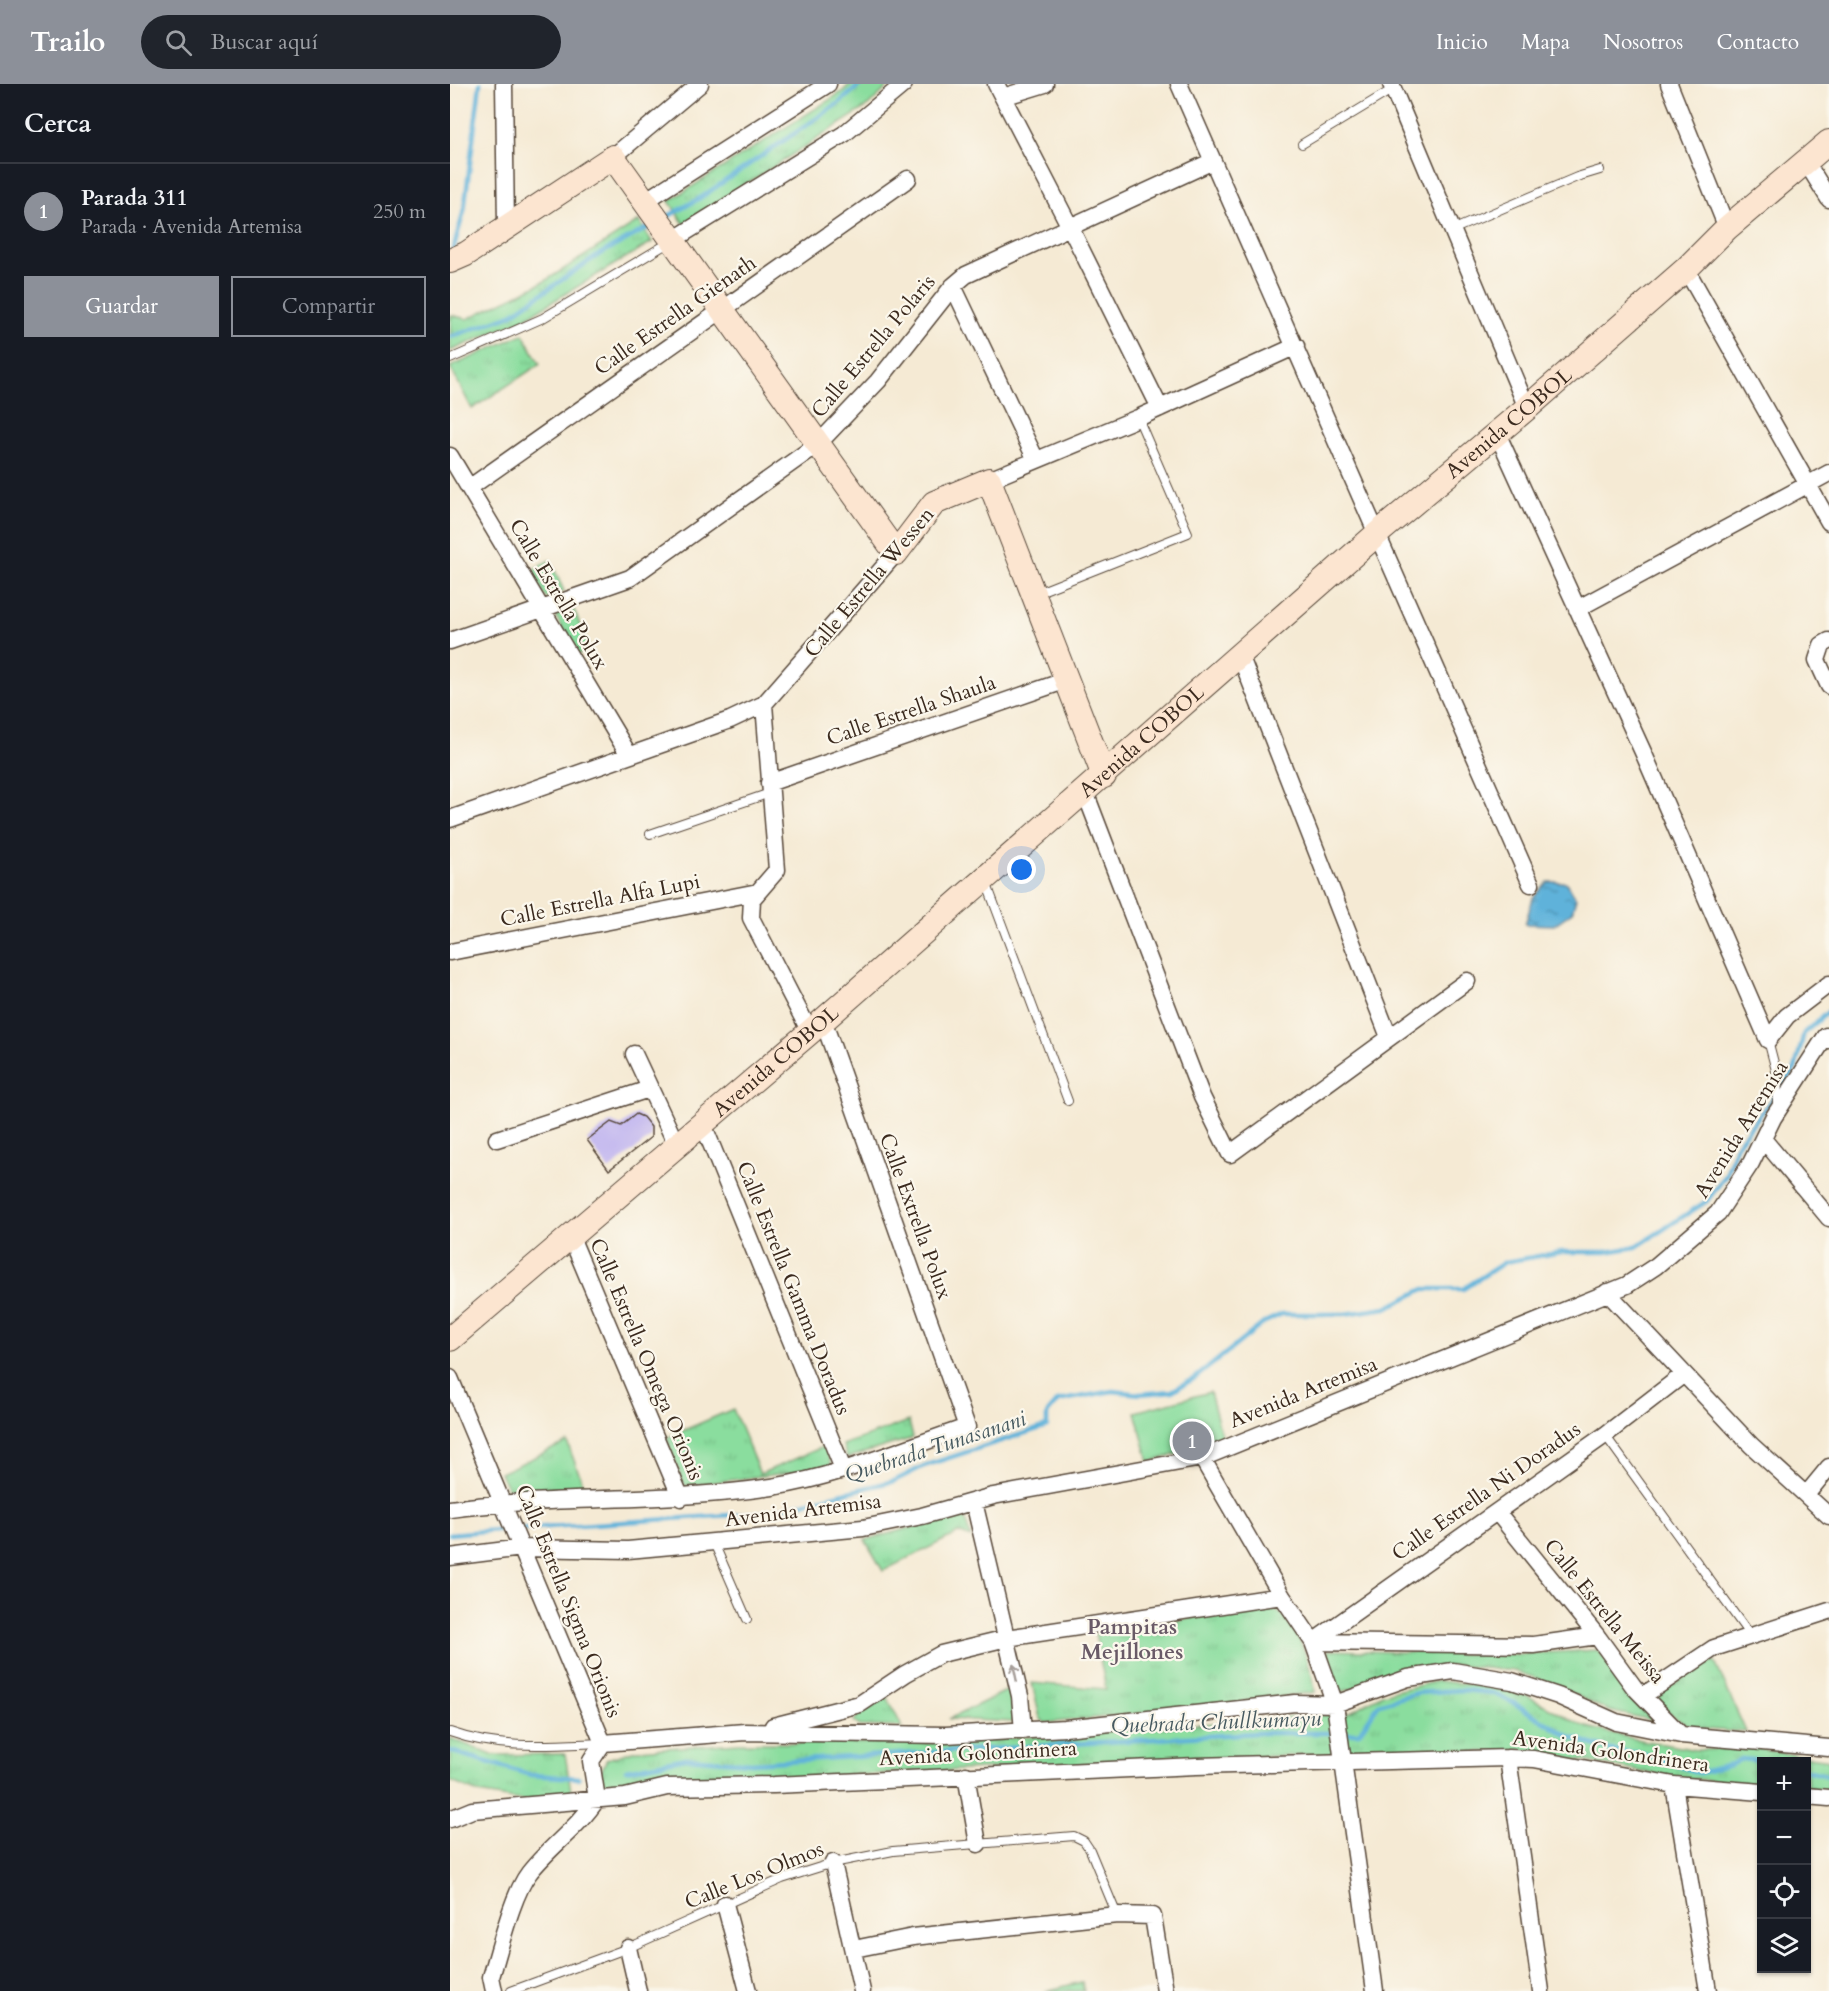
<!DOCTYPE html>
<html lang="es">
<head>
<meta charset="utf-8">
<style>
  body { margin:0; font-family:Cardo,serif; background:#20242c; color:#f1f3f6 }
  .controls { position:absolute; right:18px; bottom:18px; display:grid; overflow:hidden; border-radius:0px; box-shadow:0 2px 4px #0004 }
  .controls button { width:54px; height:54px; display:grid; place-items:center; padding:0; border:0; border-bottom:2px solid #363941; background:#171b24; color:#f1f3f6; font:30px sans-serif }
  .you { position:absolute; left:572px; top:786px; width:21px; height:21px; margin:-15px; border:4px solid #fff; border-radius:50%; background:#1a73e8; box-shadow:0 0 0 9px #1a73e833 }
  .badge { display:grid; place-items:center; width:39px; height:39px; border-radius:50%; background:#8c9099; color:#fff; font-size:20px; font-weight:700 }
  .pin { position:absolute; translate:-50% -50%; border:3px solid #fff; box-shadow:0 2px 6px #0006 }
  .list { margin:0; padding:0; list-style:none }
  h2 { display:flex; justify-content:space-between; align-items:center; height:78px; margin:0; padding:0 24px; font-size:26px }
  h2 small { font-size:20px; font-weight:400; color:#9ea1a6 }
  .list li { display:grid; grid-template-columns:39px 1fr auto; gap:18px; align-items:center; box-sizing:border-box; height:96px; padding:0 24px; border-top:2px solid #363941 }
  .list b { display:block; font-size:22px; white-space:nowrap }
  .list p { margin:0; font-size:20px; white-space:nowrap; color:#9ea1a6 }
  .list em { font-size:20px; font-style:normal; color:#9ea1a6 }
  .actions { display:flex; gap:12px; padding:18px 24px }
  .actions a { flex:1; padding:14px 0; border:2px solid #8c9099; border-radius:0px; text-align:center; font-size:21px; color:#8c9099 }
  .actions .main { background:#8c9099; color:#fff }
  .icon { flex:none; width:33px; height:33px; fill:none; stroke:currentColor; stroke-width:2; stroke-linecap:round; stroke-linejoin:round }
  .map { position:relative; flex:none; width:1379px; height:1907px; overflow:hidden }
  header { display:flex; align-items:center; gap:36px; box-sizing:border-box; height:84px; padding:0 30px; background:#8c9099; color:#fff }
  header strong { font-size:28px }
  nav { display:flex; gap:33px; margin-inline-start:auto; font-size:21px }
  .search { width:420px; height:54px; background:#20242c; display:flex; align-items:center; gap:15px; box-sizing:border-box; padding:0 21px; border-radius:33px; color:#9ea1a6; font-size:22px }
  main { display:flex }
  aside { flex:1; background:#171b24 }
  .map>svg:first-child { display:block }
  .grass { fill:url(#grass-tufts); stroke:#62845e; stroke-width:1.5 }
  .pitch { fill:#8add9e; stroke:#62845e; stroke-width:1.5 }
  .water { fill:url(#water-ripples); stroke:#4c6e7c; stroke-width:1.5 }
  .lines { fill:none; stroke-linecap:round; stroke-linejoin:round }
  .stream { stroke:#5eb2da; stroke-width:4.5 }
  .building { fill:#bfb3ef }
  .lane-casing { stroke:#574739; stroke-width:10 }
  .street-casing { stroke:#574739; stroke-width:19 }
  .secondary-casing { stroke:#574739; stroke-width:26 }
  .lane { stroke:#fff; stroke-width:8 }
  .street { stroke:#fff; stroke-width:16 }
  .secondary { stroke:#fce5d0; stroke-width:24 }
  .oneway { stroke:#a79f9a }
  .labels { text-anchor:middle; stroke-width:4.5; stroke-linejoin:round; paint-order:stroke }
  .street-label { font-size:21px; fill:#3b2a1e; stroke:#fbf7ec }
  .water-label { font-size:22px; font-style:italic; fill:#475a60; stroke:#fbf7ec }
  .neighbourhood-label { font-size:22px; font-weight:bold; fill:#695a67; stroke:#fbf7ec }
</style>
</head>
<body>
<header>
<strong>Trailo</strong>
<div class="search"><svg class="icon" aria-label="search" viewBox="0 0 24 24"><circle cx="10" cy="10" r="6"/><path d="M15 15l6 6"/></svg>Buscar aquí</div>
<nav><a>Inicio</a><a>Mapa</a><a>Nosotros</a><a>Contacto</a></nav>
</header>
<main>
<aside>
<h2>Cerca<small></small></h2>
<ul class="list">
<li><span class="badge">1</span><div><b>Parada 311</b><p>Parada · Avenida Artemisa</p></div><em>250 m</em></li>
</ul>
<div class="actions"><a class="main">Guardar</a><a>Compartir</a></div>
</aside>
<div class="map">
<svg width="1379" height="1907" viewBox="0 0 1379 1907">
  <defs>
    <pattern id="grass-tufts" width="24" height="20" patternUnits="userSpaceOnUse" patternTransform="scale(1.5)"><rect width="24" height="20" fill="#8add9e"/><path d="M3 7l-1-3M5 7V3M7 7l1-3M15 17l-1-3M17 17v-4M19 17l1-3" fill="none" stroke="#78be88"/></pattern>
    <pattern id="water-ripples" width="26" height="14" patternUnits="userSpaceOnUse" patternTransform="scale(1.5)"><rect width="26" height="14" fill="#5eb2da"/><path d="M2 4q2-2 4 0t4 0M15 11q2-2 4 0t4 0" fill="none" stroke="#4f91b0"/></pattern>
  </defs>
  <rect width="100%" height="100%" fill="#fbf7ec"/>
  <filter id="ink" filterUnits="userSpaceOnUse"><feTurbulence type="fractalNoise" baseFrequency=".0167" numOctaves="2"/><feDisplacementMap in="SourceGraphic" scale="12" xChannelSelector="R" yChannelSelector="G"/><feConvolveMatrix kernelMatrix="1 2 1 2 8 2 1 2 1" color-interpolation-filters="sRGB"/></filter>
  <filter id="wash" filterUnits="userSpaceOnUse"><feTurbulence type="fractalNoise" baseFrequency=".008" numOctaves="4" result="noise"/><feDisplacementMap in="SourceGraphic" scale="24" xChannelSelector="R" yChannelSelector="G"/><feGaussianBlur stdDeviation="1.35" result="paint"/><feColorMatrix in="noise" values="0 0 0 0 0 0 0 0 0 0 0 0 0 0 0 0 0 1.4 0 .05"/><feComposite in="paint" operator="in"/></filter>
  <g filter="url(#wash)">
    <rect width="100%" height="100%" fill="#f5ead4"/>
    <path class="grass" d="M400,0h41l-23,22 -184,118 -15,-23 173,-109z
      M189,137l13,21 -130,78 -72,31 1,-36 16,4 78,-38z
      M73,250l17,30 -68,45 -22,-42z
      M100,476l14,31 -18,7 -15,-27z
      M124,526l16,39 -13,6 -22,-40z
      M283,1325l27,65 65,-28 7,21 -147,19 -19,-48z
      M459,1337l4,17 -66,20 -4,-13z
      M117,1358l18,47h-77l-8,-16z
      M505,1432l10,2 6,20 -13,-5 -75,38 -18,-31z
      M812,1523c6,1 13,2 18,6 18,13 33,58 35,79l-84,12 -186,19 -5,-5 -8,-35 74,6 -11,-56z
      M877,1566l176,5 95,-5 58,71 -47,-10 -61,-29 -34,-11 -58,-6 -117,27z
      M1264,1576l32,72c-48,-4 -59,2 -94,-35z
      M988,1597l47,5 37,7 61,33 52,13 62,11 55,-2 77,12v30l-22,-2 -1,-26h-44l-1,22 -92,-7 -137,-26 -210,3 -585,26 -82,-3 -35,11 -17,-6 -2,-11 6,-12 30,-9 102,-7h214l396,-30 33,-19z
      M560,1605l4,33 -65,-3z
      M437,1613l15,30 -42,-1 -6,-4 4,-7z
      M0,1654l42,17 73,-1 6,37 -45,10 -48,-8 -28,-12z
      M632,1898l2,9h-39z"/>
    <path class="pitch" d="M760,1308l13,49 -74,21 -14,-50z"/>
    <path class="water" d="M1097,798h19l10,16 -4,14 -18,13 -29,-1 8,-26z"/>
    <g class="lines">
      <path class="stream" d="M215,134l35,-20 139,-95 22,-19
        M3,166l11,-39 16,-127
        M0,253l59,-21 91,-62 53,-29
        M67,1445l245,-16 132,-32 30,-15 123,-40v-12l11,-13 55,-10 27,3 32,-3 23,-13 70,-56 17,-8h63l41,-6 38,-19h39l42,-27 57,-10h44l30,-5 71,-46 19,-26 10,-29 59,-77 9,-36 25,-22
        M0,1450l59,-5
        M0,1667l81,24 48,3
        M176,1686l60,-12 65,5 506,-30h102l20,-29 38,-11 45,-3 30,3 20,9 58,35 40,13 35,4 54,19 31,-8 11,-6 32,3
        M1356,1686l23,6"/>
    </g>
    <g id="blocks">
      <path class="building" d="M186,1030l7,3 8,10v10l-42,33 -22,-30 24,-18 10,4z"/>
    </g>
  </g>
  <g filter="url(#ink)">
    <use href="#blocks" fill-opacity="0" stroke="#574739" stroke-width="1.5"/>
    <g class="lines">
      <g class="lane-casing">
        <path id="lane" d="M852,60l91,-55
          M1002,146l125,-53 23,-7
          M0,275l93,-41 127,-76
          M584,510l154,-61 -50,-115
          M200,750l120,-41
          M536,798l82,219
          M1318,956l10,38 -1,26
          M1155,1351l144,199
          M264,1459l33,76
          M0,1648c50,18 101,13 153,11
          M61,1907l117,-43 154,-69 51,-16 60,-12 181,-15 10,5 6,9 27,65"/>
      </g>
      <g class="street-casing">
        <path id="street" d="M54,0l2,142
          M546,0l74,143 90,181
          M729,0l352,800
          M941,0l136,324
          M1219,0l58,144
          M553,13l42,-13
          M163,73l87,-73
          M1356,78l23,37
          M195,117l183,-117
          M223,156l171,-106 60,-50
          M1236,185l143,253
          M503,202l83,174
          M1047,349l146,319 125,288 19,-24 42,-32
          M0,372l179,299
          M539,396l149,-62 158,-72
          M19,404l439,-309
          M1127,525l252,-136
          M0,557l180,-63 188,-134 60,-63 75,-95 13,-11 247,-114
          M1379,557l-7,4 -5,15 12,26
          M790,571l149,382
          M314,620l13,166 -25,29 -1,19 59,114
          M319,699l298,-103
          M635,708l117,305 28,57 237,-173
          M0,735l280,-99 34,-16 132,-151
          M0,868l308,-60
          M184,970l43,92
          M253,1040l140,345
          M47,1055l152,-50
          M1313,1055l66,79
          M121,1153l110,261
          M1157,1208l144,153 78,71
          M0,1294l153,365
          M752,1374l80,138 31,46 22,62 40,287
          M1356,1411l23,-28
          M524,1418l46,194 3,35
          M0,1425c107,-14 215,-6 322,-22 66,-10 132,-39 195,-60l-144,-407
          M1047,1428l100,124 37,51 47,48
          M0,1473l72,-9 106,2 235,-22 59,-12 71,-20 209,-38 425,-173 29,-19 62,-53 33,-50 22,-45 53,-82 3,4
          M863,1558l292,-207 79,-61
          M863,1558l221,3 63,-9
          M1194,1611l70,-47 115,-37
          M323,1642l87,-22 45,-30 36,-20 66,-16 275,-42
          M153,1659l142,-11 201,3 119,-7 230,-25 40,1 73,-26 45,-7 59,10 46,15 58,26 65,13 148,13
          M1058,1674l33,233
          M516,1691l12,69
          M1224,1701l34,206
          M1356,1712l23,2
          M0,1735l22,-9 153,-13 42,-10 107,-2 422,-19 312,-8 26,1 140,26 88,7
          M383,1779l29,128
          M275,1820l23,87
          M178,1864l10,43
          M404,1865l59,-12 204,-22 36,1 12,75
          M44,1907l-3,-14c9,-28 21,-82 38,-104 21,-27 49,-45 68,-74l-6,-38 12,-18"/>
      </g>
      <g class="secondary-casing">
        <g id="secondary">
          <path d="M0,177l16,-7 147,-97 283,396 38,-50 55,-23 115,296"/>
          <path id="s1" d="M0,1255l360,-307 567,-498 150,-126 159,-139 41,-41 102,-86"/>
        </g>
      </g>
      <use href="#lane" class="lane"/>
      <use href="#street" class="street"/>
      <use href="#secondary" class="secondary"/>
    </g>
    <defs><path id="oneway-shaft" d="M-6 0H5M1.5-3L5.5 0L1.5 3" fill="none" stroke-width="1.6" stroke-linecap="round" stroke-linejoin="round" transform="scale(1.5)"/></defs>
    <use class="oneway" href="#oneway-shaft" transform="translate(565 1589) rotate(-102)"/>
  </g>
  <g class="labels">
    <g class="street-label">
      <text transform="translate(225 231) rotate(-35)" y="7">Calle Estrella Gienath</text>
      <text transform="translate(423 262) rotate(-50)" y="7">Calle Estrella Polaris</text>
      <text dy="7" stroke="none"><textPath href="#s1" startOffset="1400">Avenida COBOL</textPath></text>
      <text transform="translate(419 498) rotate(-50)" y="7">Calle Estrella Wessen</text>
      <text transform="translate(109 510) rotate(59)" y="7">Calle Estrella Polux</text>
      <text transform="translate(461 626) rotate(-19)" y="7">Calle Estrella Shaula</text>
      <text dy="7" stroke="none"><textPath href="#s1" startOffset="914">Avenida COBOL</textPath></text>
      <text transform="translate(150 816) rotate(-11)" y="7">Calle Estrella Alfa Lupi</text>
      <text dy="7" stroke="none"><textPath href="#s1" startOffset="428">Avenida COBOL</textPath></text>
      <text transform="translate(1291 1045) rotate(-58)" y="7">Avenida Artemisa</text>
      <text transform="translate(466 1132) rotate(70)" y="7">Calle Extrella Polux</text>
      <text transform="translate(344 1204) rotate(68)" y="7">Calle Estrella Gamma Doradus</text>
      <text transform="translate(197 1275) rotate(67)" y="7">Calle Estrella Omega Orionis</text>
      <text transform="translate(853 1308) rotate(-22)" y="7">Avenida Artemisa</text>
      <text transform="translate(1036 1407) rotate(-35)" y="7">Calle Estrella Ni Doradus</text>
      <text transform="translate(353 1426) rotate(-7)" y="7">Avenida Artemisa</text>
      <text transform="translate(119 1517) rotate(68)" y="7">Calle Estrella Sigma Orionis</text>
      <text transform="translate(1155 1527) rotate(51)" y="7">Calle Estrella Meissa</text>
      <text transform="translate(1161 1667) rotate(8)" y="7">Avenida Golondrinera</text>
      <text transform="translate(528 1669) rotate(-3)" y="7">Avenida Golondrinera</text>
      <text transform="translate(304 1791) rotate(-22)" y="7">Calle Los Olmos</text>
    </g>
    <g class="water-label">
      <text transform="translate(485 1362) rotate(-18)" y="8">Quebrada Tunasanani</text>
      <text transform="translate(766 1637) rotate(-2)" y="8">Quebrada Chullkumayu</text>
    </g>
    <g class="neighbourhood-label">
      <text x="682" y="1550">Pampitas<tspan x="682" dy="25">Mejillones</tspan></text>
    </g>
  </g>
</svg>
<div class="controls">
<button>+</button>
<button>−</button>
<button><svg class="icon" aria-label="locate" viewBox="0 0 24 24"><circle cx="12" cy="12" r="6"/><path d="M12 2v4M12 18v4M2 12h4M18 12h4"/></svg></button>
<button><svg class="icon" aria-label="layers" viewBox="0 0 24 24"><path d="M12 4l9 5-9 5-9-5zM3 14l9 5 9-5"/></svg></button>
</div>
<div class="you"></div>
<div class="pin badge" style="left:742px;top:1357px">1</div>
</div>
</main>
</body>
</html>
